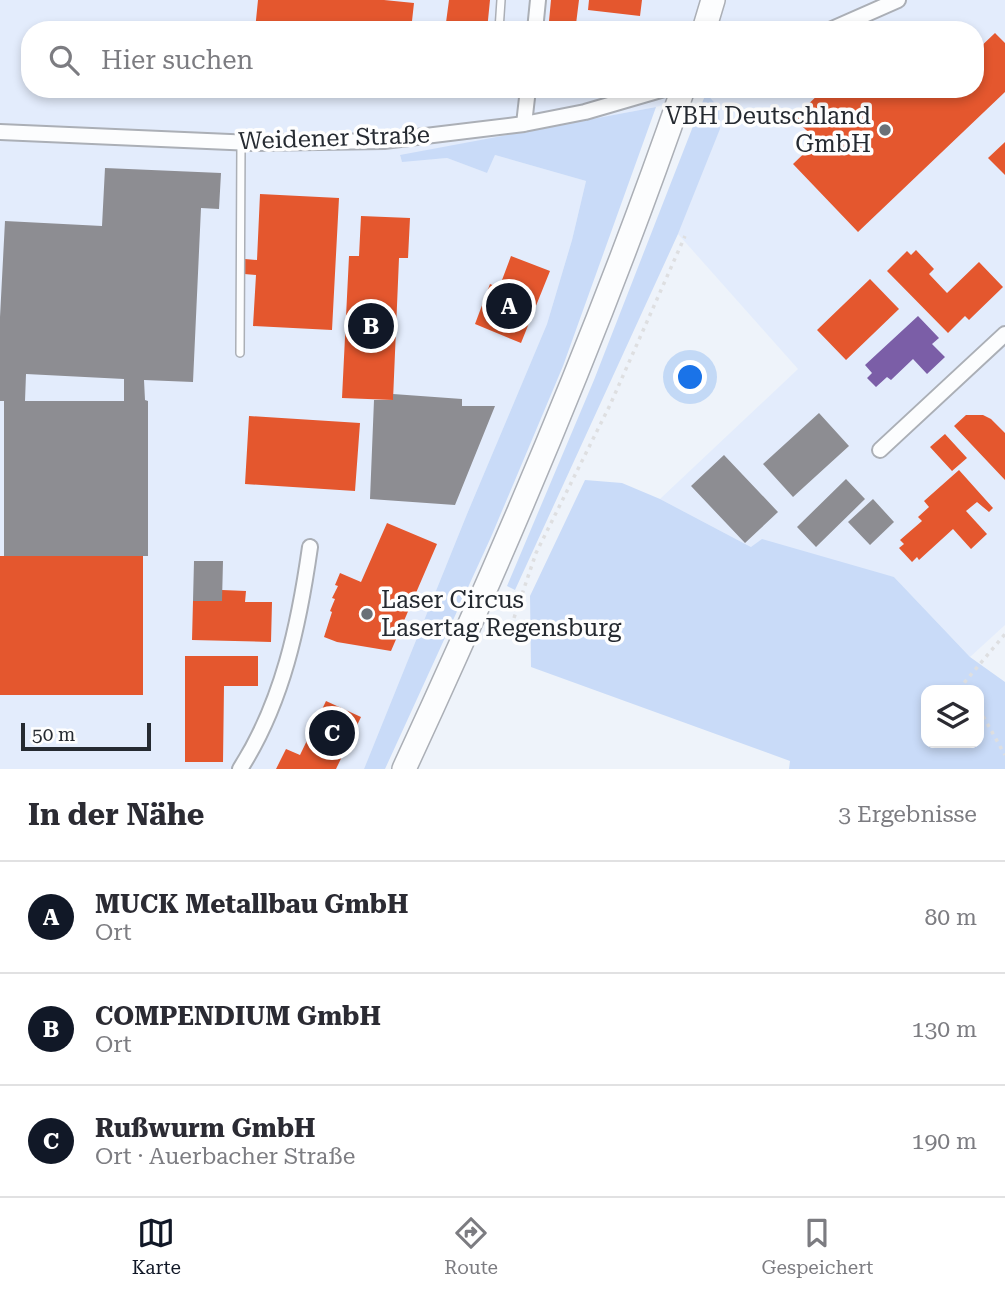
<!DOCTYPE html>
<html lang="de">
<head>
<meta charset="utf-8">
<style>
  body { margin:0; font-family:"Roboto Serif",serif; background:#f2f2f3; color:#2b2b33 }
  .controls { position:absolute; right:21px; bottom:21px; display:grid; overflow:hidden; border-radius:14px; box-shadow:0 4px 10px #0003 }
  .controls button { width:63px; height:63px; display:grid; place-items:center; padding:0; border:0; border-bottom:2px solid #e1e1e2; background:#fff; color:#2b2b33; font:35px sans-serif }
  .scale { position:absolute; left:21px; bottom:18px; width:130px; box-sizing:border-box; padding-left:7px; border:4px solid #252a31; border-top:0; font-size:19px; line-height:24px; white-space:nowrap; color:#252a31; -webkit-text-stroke:5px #fefefe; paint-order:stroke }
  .you { position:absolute; left:691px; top:378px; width:24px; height:24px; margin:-18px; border:5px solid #fff; border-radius:50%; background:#1a73e8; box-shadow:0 0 0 10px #1a73e833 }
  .badge { display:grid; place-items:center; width:46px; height:46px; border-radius:50%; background:#111827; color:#fff; font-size:23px; font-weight:700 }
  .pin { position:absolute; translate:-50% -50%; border:4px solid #fff; box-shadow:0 2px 7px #0006 }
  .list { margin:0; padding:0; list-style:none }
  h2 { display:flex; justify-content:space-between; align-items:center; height:91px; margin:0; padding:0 28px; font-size:30px }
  h2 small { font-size:23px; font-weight:400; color:#7c7c81 }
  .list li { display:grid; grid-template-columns:46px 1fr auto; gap:21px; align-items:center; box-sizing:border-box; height:112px; padding:0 28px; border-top:2px solid #e1e1e2 }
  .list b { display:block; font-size:26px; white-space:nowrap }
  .list p { margin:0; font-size:23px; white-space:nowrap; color:#7c7c81 }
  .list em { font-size:23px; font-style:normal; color:#7c7c81 }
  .icon { flex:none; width:38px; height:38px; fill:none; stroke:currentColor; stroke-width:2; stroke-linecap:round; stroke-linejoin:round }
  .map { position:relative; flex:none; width:1005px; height:769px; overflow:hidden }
  .search { position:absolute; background:#fff; box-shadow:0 4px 10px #0003; left:21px; right:21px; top:21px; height:77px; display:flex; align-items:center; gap:18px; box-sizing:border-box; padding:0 24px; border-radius:28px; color:#7c7c81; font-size:26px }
  .sheet { height:427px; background:#fff }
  nav { display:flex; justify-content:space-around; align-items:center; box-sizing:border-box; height:98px; border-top:2px solid #e1e1e2; background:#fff; font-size:19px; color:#7c7c81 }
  nav a { display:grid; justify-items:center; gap:4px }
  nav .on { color:#111827 }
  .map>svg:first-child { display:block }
  .built { fill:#e3ecfc; fill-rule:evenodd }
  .green { fill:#c9dbf8; fill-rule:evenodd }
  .shops { fill:#e4572e }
  .offices { fill:#7b5ea7 }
  .industry { fill:#8d8d92; fill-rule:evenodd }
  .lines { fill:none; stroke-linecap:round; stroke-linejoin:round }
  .service-casing { stroke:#abafb6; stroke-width:10 }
  .minor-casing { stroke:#abafb6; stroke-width:18 }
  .trunk-casing { stroke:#abafb6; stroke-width:26 }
  .path { stroke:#dedfe1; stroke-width:3.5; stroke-dasharray:3.5 5; stroke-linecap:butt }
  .service { stroke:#fcfdfe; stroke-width:7 }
  .minor { stroke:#fcfdfe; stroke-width:14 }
  .trunk { stroke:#fcfdfe; stroke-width:23 }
  .poi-dot { fill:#6b7077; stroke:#fefefe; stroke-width:2.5 }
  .labels { text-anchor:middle; stroke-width:7; stroke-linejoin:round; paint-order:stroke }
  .poi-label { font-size:24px; fill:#252a31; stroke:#fefefe; text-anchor:end }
  .street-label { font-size:24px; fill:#252a31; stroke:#fefefe }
</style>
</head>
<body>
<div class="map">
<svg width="1005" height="769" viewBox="0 0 1005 769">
  <rect width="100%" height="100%" fill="#eef3fa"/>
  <path class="built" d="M0,0h1005v625l-35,32 -76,-80 -143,-30 -91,-48 138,-130 -120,-135 42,-105 -1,-21 -14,-15 -49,14 -256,49 2,5 45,-3 40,15 8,-18 91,26 -14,59 -25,84 -80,190 -103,255h-364zM30,30h945v59h-945z"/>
  <path class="green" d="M706,93l13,15 1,21 -42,105 -163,356 -8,-4 87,-206z
    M656,107l-93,259 -72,171 -106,232h-21l103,-255 80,-190 25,-84 14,-59 -91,-26 -8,18 -40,-15 -45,4 -2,-7z
    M585,480l37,3 38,16 91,48 11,-8 132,38 76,80 35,25v87h-216l1,-8 -259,-94 -1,-71zM979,690v53h-53v-53z"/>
  <path class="shops" d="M258,0h126l30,3 -3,27h-156z
    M449,0h41l-3,30h-42z
    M551,0h28l-3,24 -27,-3z
    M589,0h53l-2,16 -52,-6z
    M995,33l10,10v49l-147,140 -65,-68 24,-23 -23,-23 30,-29h151v-37z
    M1005,142v33l-17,-17z
    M260,194l79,4 -7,132 -79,-4 3,-51 -12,-1 1,-15 12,1z
    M361,216l49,2 -2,40h-9l-6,142 -51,-2 7,-142h10z
    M916,250l18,19 -5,5 18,19 32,-31 24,25 -34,33 -4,-4 -17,17 -61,-62 20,-20 4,4z
    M511,256l39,15 -29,72 -46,-19 15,-40 9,4z
    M870,279l29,30 -53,51 -29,-30z
    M966,415h17l8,4 14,14v47l-51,-54z
    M249,416l111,7 -5,68 -110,-7z
    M945,434l22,24 -15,13 -22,-24z
    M959,470l34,38 -4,4 -12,-10 -11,9 21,23 -16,15 -18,-20 -34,31 -2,-3 -5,5 -13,-14 5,-4 -4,-4 22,-19 -4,-4 11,-10 -5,-6z
    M387,523l50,21 -46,107 -54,-9 -13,-5 8,-25 -2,-1 5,-12 -3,-1 6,-12 -3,-1 5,-12 21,9z
    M0,556h143v139h-143z
    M222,590l24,1 -1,11h27l-1,40 -79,-2 1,-39h29z
    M185,656h73v30h-34l-1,76h-38z
    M326,701l35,16 -25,52h-60l10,-20 14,6z"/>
  <path class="offices" d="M918,316l21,22 -7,6 13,13 -18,17 -14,-15 -22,21 -4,-3 -11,10 -9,-9 5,-5 -7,-8z"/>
  <path class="industry" d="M105,168l116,5 -2,36 -18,-1 -8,174 -49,-2 1,20 3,1v155h-144v-155h-4v-84l5,-96 97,5zM26,374l98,5v22h-99z
    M393,394l69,5v7h33l-40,99 -85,-6 4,-99h19z
    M819,413l30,33 -56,51 -30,-33z
    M724,455l54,57 -33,31 -54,-57z
    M846,479l19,20 -49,48 -19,-20z
    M873,499l21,23 -24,23 -22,-23z
    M194,561h29l-1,40h-29z"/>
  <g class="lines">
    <g class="service-casing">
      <path id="service" d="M499,30l2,-30
        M240,353l1,-210"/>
    </g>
    <g class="minor-casing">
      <path id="minor" d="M535,30l3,-30
        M830,30l68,-30
        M524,124l4,-35
        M0,132l253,11 131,-2 140,-17 61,-12 79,-23
        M880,450l125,-116
        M240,769c43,-67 59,-145 70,-222"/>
    </g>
    <g class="trunk-casing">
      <path id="trunk" d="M704,30l9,-30
        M404,769c103,-222 199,-448 279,-680"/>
    </g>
    <path class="path" d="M514,618l22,-65 74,-148 75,-169
      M968,690l-4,-7 41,-49
      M979,709l26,46"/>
    <use href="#service" class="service"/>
    <use href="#minor" class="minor"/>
    <use href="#trunk" class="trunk"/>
  </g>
  <g class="poi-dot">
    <circle cx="885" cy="130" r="7"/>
    <circle cx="367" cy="614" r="7"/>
  </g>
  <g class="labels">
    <g class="poi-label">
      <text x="871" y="124">VBH Deutschland<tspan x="871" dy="28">GmbH</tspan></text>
      <text x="381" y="608" text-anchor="start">Laser Circus<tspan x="381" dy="28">Lasertag Regensburg</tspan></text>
    </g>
    <g class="street-label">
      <text transform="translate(334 138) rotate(-2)" y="8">Weidener Straße</text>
    </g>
  </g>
</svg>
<div class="controls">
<button><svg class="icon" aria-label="layers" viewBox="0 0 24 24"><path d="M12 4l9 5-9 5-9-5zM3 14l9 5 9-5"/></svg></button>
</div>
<div class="scale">50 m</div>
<div class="you"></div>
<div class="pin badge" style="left:509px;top:306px">A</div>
<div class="pin badge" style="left:371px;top:326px">B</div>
<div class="pin badge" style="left:332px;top:733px">C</div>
<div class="search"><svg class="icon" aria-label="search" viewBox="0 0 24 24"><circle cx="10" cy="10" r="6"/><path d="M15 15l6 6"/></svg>Hier suchen</div>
</div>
<section class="sheet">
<h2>In der Nähe<small>3 Ergebnisse</small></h2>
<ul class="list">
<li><span class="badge">A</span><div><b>MUCK Metallbau GmbH</b><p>Ort</p></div><em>80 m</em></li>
<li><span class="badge">B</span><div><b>COMPENDIUM GmbH</b><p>Ort</p></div><em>130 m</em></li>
<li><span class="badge">C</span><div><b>Rußwurm GmbH</b><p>Ort · Auerbacher Straße</p></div><em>190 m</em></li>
</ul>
</section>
<nav>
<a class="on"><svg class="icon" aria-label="map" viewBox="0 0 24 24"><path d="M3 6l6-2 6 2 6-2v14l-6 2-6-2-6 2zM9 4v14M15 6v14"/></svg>Karte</a>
<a><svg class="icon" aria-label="directions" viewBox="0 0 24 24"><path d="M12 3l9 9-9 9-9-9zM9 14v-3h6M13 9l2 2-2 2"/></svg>Route</a>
<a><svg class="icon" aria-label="saved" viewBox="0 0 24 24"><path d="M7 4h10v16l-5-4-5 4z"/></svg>Gespeichert</a>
</nav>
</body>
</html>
